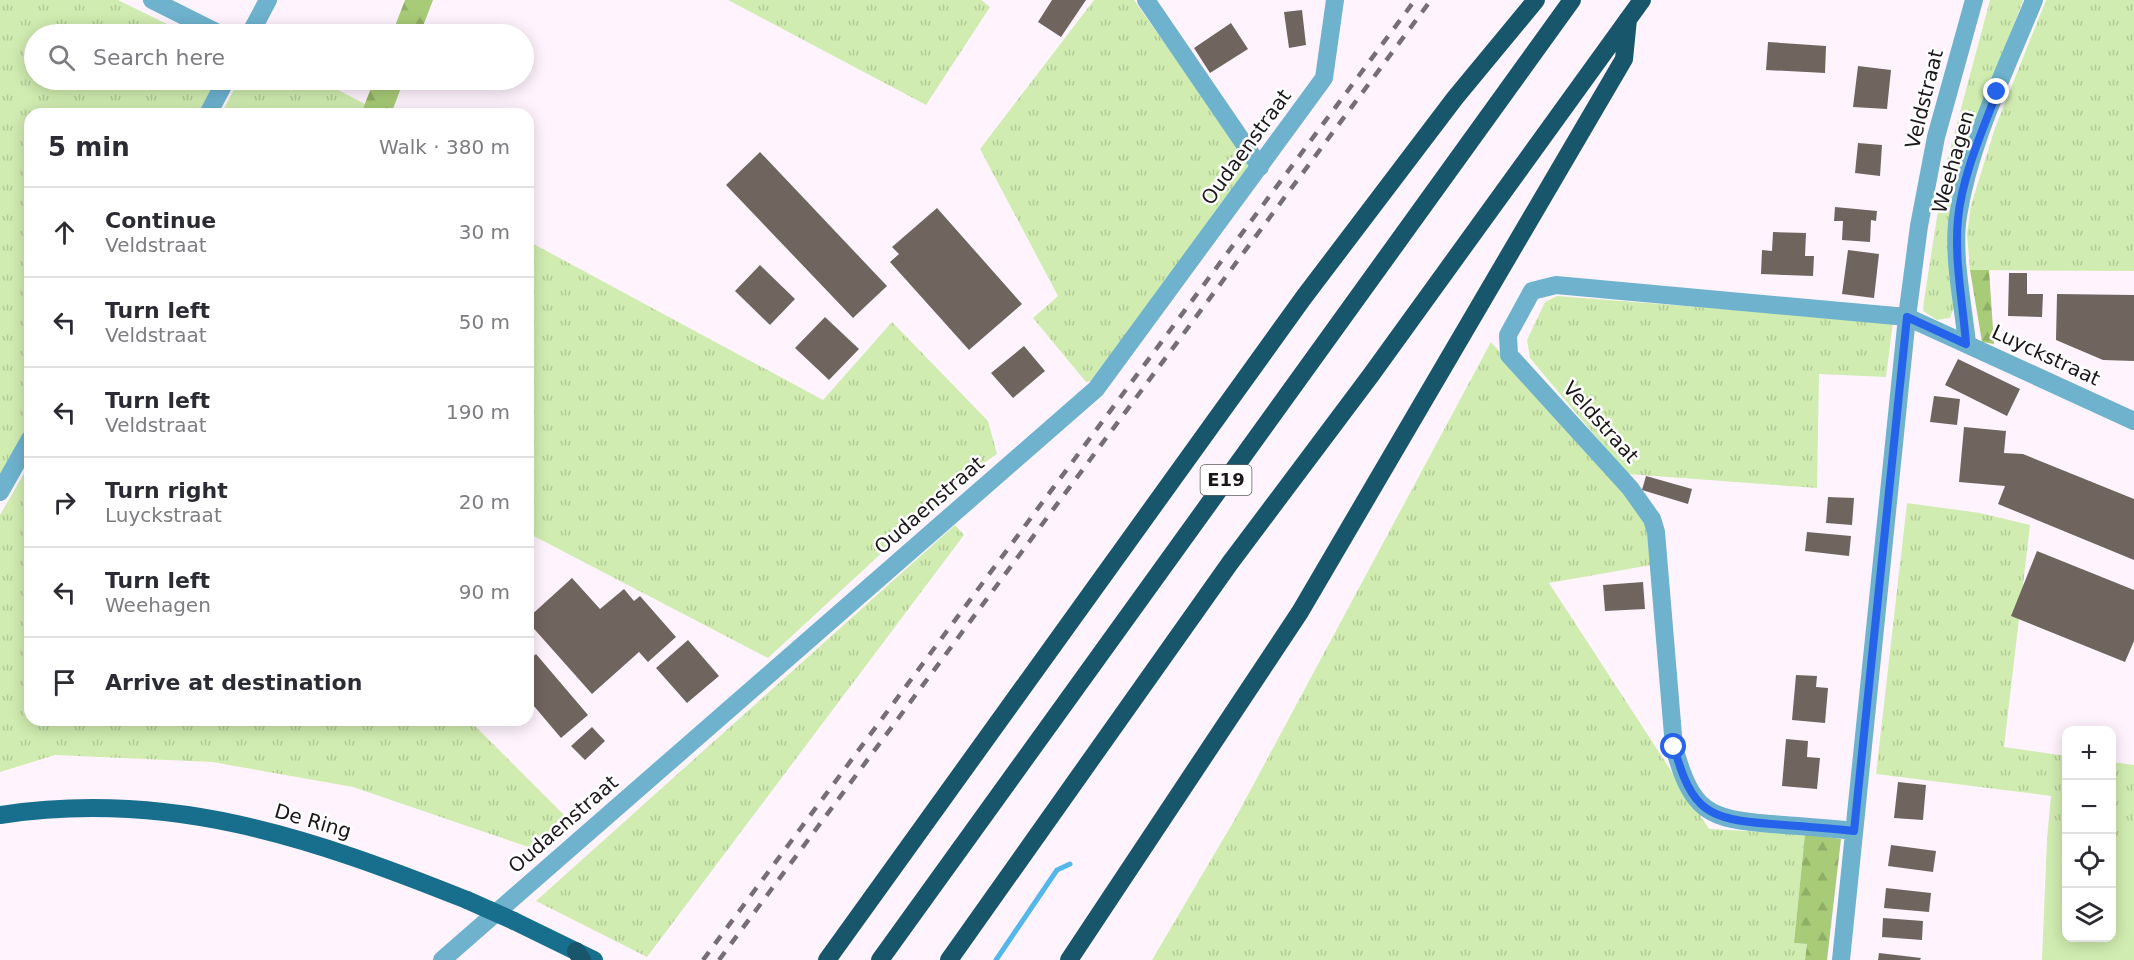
<!DOCTYPE html>
<html lang="en">
<head>
<meta charset="utf-8">
<style>
  body { margin:0; font-family:"DejaVu Sans",sans-serif; background:#f2f2f3; color:#2b2b33 }
  .controls { position:absolute; right:18px; bottom:18px; display:grid; overflow:hidden; border-radius:12px; box-shadow:0 3px 15px #0003 }
  .controls button { width:54px; height:54px; display:grid; place-items:center; padding:0; border:0; border-bottom:2px solid #e1e1e2; background:#fff; color:#2b2b33; font:30px sans-serif }
  .stop { position:absolute; width:18px; height:18px; margin:-14px; border:4px solid #2563eb; border-radius:50%; background:#fff }
  .stop.end { background:#2563eb; border-color:#fff; box-shadow:0 2px 6px #0008 }
  .list { margin:0; padding:0; list-style:none }
  h2 { display:flex; justify-content:space-between; align-items:center; height:78px; margin:0; padding:0 24px; font-size:26px }
  h2 small { font-size:20px; font-weight:400; color:#7c7c81 }
  .list li { display:grid; grid-template-columns:39px 1fr auto; gap:18px; align-items:center; box-sizing:border-box; height:90px; padding:0 24px; border-top:2px solid #e1e1e2 }
  .list b { display:block; font-size:22px; white-space:nowrap }
  .list p { margin:0; font-size:20px; white-space:nowrap; color:#7c7c81 }
  .list em { font-size:20px; font-style:normal; color:#7c7c81 }
  .icon { flex:none; width:33px; height:33px; fill:none; stroke:currentColor; stroke-width:2; stroke-linecap:round; stroke-linejoin:round }
  .map { position:relative; flex:none; width:2134px; height:960px; overflow:hidden }
  .search { position:absolute; background:#fff; box-shadow:0 3px 15px #0003; left:24px; top:24px; width:510px; height:66px; display:flex; align-items:center; gap:15px; box-sizing:border-box; padding:0 21px; border-radius:33px; color:#7c7c81; font-size:22px }
  .panel { position:absolute; background:#fff; box-shadow:0 3px 15px #0003; left:24px; top:108px; width:510px; height:618px; border-radius:18px }
  .map>svg:first-child { display:block }
  .grass { fill:url(#grass-tufts) }
  .forest { fill:url(#forest-firs) }
  .pitch { fill:#d0ecb0 }
  .lines { fill:none; stroke-linecap:round; stroke-linejoin:round }
  .stream { stroke:#54b7e9; stroke-width:5 }
  .building { fill:#70645f }
  .minor { stroke:#6eb2ce; stroke-width:18 }
  .major { stroke:#176f8d; stroke-width:18 }
  .highway { stroke:#18566c; stroke-width:18 }
  .rail { stroke:#756e74; stroke-width:4.5; stroke-dasharray:10 10; stroke-linecap:butt }
  .major-bridge { stroke:#176f8d; stroke-width:18 }
  .route { stroke:#2563eb; stroke-width:8 }
  .labels { text-anchor:middle; stroke-width:5; stroke-linejoin:round; paint-order:stroke }
  .shield { fill:#fff; stroke:#5f5d5f; stroke-width:1.5 }
  .shield-label { font-size:18px; font-weight:bold; fill:#1b171a }
  .street-label { font-size:20px; fill:#1b171a; stroke:#fff }
</style>
</head>
<body>
<div class="map">
<svg width="2134" height="960" viewBox="0 0 2134 960">
  <defs>
    <pattern id="grass-tufts" width="24" height="20" patternUnits="userSpaceOnUse" patternTransform="scale(1.5)"><rect width="24" height="20" fill="#d0ecb0"/><path d="M3 7l-1-3M5 7V3M7 7l1-3M15 17l-1-3M17 17v-4M19 17l1-3" fill="none" stroke="#b2ca97"/></pattern>
    <pattern id="forest-firs" width="22" height="20" patternUnits="userSpaceOnUse" patternTransform="scale(1.5)"><rect width="22" height="20" fill="#a7cb77"/><path d="M5 1l3.5 6h-7zM16 11l3.5 6h-7z" fill="#8fae66"/></pattern>
  </defs>
  <rect width="100%" height="100%" fill="#fff4fe"/>
  <path class="grass" d="M0,0h118l69,34h-153v46h183l-19,34h-168v308l-30,55z
    M728,0h253l9,7 -64,98z
    M1094,0h40l109,153 5,12 -2,7 -155,209 -5,1 -53,-64 25,-22 -78,-147z
    M1990,0h33l-70,194 -4,24 6,87 -5,13 -13,2 -14,-9 1,-11 20,-128z
    M2046,0h88v271l-164,-1 -3,-36 4,-29 24,-77z
    M239,80h80l46,24 -4,10h-140z
    M528,241l295,159 69,-78 96,99 9,33 -35,25 -194,179 -240,-125z
    M1557,296l336,26 -7,55 -67,-3 -2,114 -190,-14 -97,-116 -3,-18 18,-38z
    M1491,342l148,166 11,32 1,25 -102,18 160,246 96,5 -11,109 13,1 -2,16h-653l83,-141z
    M30,463v257h439l105,105 -40,24 -181,-62 -141,-25 -157,-7 -55,17v-257z
    M1907,503l73,10 50,12 -26,222 62,9v83h-19l4,-43 -175,-22z
    M955,525l9,10 -317,422 -111,-56z
    M2112,762l22,3v76h-22z"/>
  <path class="forest" d="M405,0h28l-13,34h-28z
    M374,80h30l-13,34h-30z
    M1970,270h19l5,74 -12,-2z
    M1805,834l36,5 -14,121h-22l2,-16 -13,-1z"/>
  <path class="pitch" d="M2047,839h19v99h46v-97h22v119h-92z"/>
  <g class="lines">
    <path class="stream" d="M996,960l61,-90 13,-6"/>
  </g>
  <path class="building" d="M1052,0h34l-25,37 -23,-15z
    M1302,10l4,35 -17,3 -5,-36z
    M1231,23l17,26 -38,24 -16,-25z
    M1768,42l58,4 -1,27 -59,-3z
    M1858,66l33,4 -4,39 -34,-2z
    M1858,143l24,2 -2,31 -25,-3z
    M760,152l127,134 -34,32 -127,-133z
    M1835,207l42,4 -1,10 -5,-1 -1,22 -28,-2 1,-19h-9z
    M937,208l85,96 -53,46 -79,-88 9,-8 -7,-7z
    M1773,232l33,1 -1,23h9l-1,20 -52,-2 1,-24 10,1z
    M1848,250l31,4 -5,44 -32,-4z
    M760,265l35,34 -25,26 -35,-34z
    M2009,273h18v21h16l-1,23 -34,-1z
    M2057,294l77,1v66l-31,-1 -47,-20z
    M825,317l34,32 -30,31 -34,-32z
    M1024,346l21,25 -32,27 -22,-25z
    M1958,359l62,30 -13,27 -62,-31z
    M1934,396l26,3 -3,26 -27,-3z
    M1964,427l42,4 -2,22 19,1 111,45v61l-136,-56 7,-18 -46,-4z
    M1646,476l46,13 -4,15 -46,-14z
    M1828,497l26,1 -2,27 -26,-2z
    M1807,532l44,4 -2,20 -44,-5z
    M2037,551l97,39v51l-9,21 -114,-46z
    M572,578l28,31 24,-20 10,12 6,-5 36,41 -28,25 -9,-10 -47,42 -64,-72v-4z
    M1643,582l2,27 -40,2 -2,-26z
    M688,640l31,36 -32,27 -31,-35z
    M536,654l52,61 -27,23 -33,-39v-38z
    M1796,675l21,1 -1,11 12,1 -3,35 -33,-3z
    M592,727l13,14 -20,19 -14,-14z
    M1786,739l22,2 -1,16 13,1 -3,31 -35,-3z
    M1898,782l28,3 -3,35 -29,-2z
    M1891,845l45,6 -3,21 -45,-6z
    M1886,888l45,5 -2,19 -45,-4z
    M1883,918l40,3 -1,19 -40,-3z
    M1879,953l42,5 -1,2h-42z"/>
  <g class="lines">
    <path class="minor" d="M152,0l68,34
      M1146,0l114,167
      M250,34l18,-34
      M208,114l18,-34
      M1967,343c-4,-39 -15,-89 -9,-127 12,-75 48,-147 76,-216
      M0,492l30,-53
      M1854,831c-27,-3 -55,-5 -83,-7 -63,-5 -79,-12 -97,-77l-18,-215 -4,-13 -22,-31 -121,-133 -1,-20 24,-44 24,-6 351,32 227,104
      M442,960l654,-571 228,-311 11,-78
      M1841,960l66,-643 12,-91 17,-89 38,-137"/>
    <path class="major" d="M0,815c170,-26 312,23 467,85
      M514,921l80,39"/>
    <path class="highway" d="M576,951l6,9
      M827,960l477,-663 151,-199 81,-98
      M880,960l692,-960
      M949,960l281,-397 141,-188 271,-375
      M1069,960l231,-348 324,-553 4,-40"/>
    <path class="rail" d="M703,960l712,-960
      M719,960l712,-960"/>
    <path class="major-bridge" d="M467,900l47,21"/>
  </g>
  <g class="lines">
    <path class="route" d="M1674,747c18,65 34,72 97,77 28,2 56,4 83,7l53,-514 59,27c-3,-41 -12,-84 -8,-125 4,-43 24,-87 39,-127"/>
  </g>
  <g class="labels">
    <rect class="shield" x="1200.5" y="465" width="51" height="30" rx="4.5"/>
    <g class="shield-label">
      <text x="1226" y="486">E19</text>
    </g>
    <g class="street-label">
      <text transform="translate(1924 99) rotate(-76)" y="7">Veldstraat</text>
      <text transform="translate(1246 147) rotate(-54)" y="7">Oudaenstraat</text>
      <text transform="translate(1953 162) rotate(-74)" y="7">Weehagen</text>
      <text transform="translate(2046 355) rotate(25)" y="7">Luyckstraat</text>
      <text transform="translate(1601 422) rotate(48)" y="7">Veldstraat</text>
      <text transform="translate(929 505) rotate(-41)" y="7">Oudaenstraat</text>
      <text transform="translate(313 821) rotate(16)" y="7">De Ring</text>
      <text transform="translate(563 824) rotate(-41)" y="7">Oudaenstraat</text>
    </g>
  </g>
</svg>
<div class="controls">
<button>+</button>
<button>−</button>
<button><svg class="icon" aria-label="locate" viewBox="0 0 24 24"><circle cx="12" cy="12" r="6"/><path d="M12 2v4M12 18v4M2 12h4M18 12h4"/></svg></button>
<button><svg class="icon" aria-label="layers" viewBox="0 0 24 24"><path d="M12 4l9 5-9 5-9-5zM3 14l9 5 9-5"/></svg></button>
</div>
<div class="stop" style="left:1674px;top:747px"></div>
<div class="stop end" style="left:1997px;top:92px"></div>
<div class="search"><svg class="icon" aria-label="search" viewBox="0 0 24 24"><circle cx="10" cy="10" r="6"/><path d="M15 15l6 6"/></svg>Search here</div>
<section class="panel">
<h2>5 min<small>Walk · 380 m</small></h2>
<ul class="list">
<li><svg class="icon" aria-label="ahead" viewBox="0 0 24 24"><path d="M12 20V5M6 11l6-6 6 6"/></svg><div><b>Continue</b><p>Veldstraat</p></div><em>30 m</em></li>
<li><svg class="icon" aria-label="left" viewBox="0 0 24 24"><path d="M17 20v-9H6M10 6l-5 5 5 5"/></svg><div><b>Turn left</b><p>Veldstraat</p></div><em>50 m</em></li>
<li><svg class="icon" aria-label="left" viewBox="0 0 24 24"><path d="M17 20v-9H6M10 6l-5 5 5 5"/></svg><div><b>Turn left</b><p>Veldstraat</p></div><em>190 m</em></li>
<li><svg class="icon" aria-label="right" viewBox="0 0 24 24"><path d="M7 20v-9h11M14 6l5 5-5 5"/></svg><div><b>Turn right</b><p>Luyckstraat</p></div><em>20 m</em></li>
<li><svg class="icon" aria-label="left" viewBox="0 0 24 24"><path d="M17 20v-9H6M10 6l-5 5 5 5"/></svg><div><b>Turn left</b><p>Weehagen</p></div><em>90 m</em></li>
<li><svg class="icon" aria-label="arrive" viewBox="0 0 24 24"><path d="M6 21V4h12l-3 4 3 4H6"/></svg><div><b>Arrive at destination</b></div></li>
</ul>
</section>
</div>
</body>
</html>
